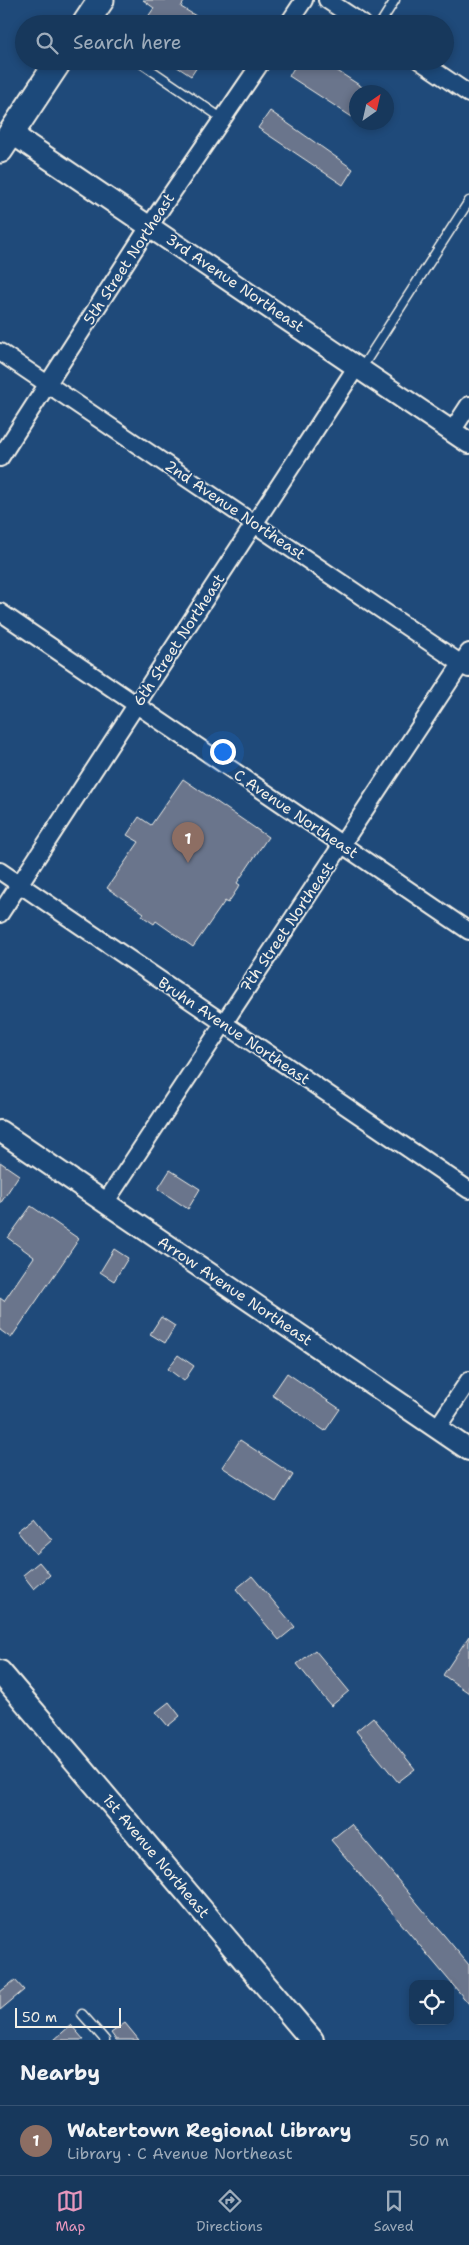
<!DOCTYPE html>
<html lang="en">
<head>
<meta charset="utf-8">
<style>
  body { margin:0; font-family:"Shantell Sans",sans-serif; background:#244365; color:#f1f3f6 }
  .controls { position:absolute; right:15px; bottom:15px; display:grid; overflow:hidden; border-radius:10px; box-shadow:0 2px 8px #0003 }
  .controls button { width:45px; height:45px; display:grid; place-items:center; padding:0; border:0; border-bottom:1px solid #365272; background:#17385c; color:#f1f3f6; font:25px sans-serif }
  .compass { position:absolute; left:349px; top:85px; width:45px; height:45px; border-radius:50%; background:#17385c; box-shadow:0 2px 8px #0003; rotate:34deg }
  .scale { position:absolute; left:15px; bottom:12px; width:106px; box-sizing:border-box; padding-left:5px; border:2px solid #f4f1e8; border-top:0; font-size:14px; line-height:18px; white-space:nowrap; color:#f4f1e8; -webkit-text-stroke:4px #1f4a7a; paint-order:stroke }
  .you { position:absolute; left:222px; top:751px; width:18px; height:18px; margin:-12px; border:4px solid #fff; border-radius:50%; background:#1a73e8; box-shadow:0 0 0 8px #1a73e833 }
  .badge { display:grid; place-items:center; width:32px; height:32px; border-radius:50%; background:#e797bd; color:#fff; font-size:16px; font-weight:700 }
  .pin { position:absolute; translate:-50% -41px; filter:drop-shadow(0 1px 2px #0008) }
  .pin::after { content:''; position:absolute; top:26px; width:18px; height:15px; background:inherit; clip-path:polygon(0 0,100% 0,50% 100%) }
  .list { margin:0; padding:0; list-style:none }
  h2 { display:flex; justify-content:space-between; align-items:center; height:65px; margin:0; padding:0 20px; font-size:21px }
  h2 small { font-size:16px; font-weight:400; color:#9eacbb }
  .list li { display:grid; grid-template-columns:32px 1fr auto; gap:15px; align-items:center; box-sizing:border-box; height:70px; padding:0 20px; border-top:1px solid #365272 }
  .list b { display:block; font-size:19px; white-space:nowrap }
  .list p { margin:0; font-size:16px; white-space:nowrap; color:#9eacbb }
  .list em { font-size:16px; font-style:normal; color:#9eacbb }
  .icon { flex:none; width:28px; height:28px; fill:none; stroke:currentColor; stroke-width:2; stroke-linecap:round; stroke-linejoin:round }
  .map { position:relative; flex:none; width:469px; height:2040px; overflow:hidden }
  .search { position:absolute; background:#17385c; box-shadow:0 2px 8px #0003; left:15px; right:15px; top:15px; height:55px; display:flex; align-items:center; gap:12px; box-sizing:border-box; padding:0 18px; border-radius:28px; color:#9eacbb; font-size:19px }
  .sheet { height:135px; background:#17385c }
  nav { display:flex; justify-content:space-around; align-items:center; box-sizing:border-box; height:70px; border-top:1px solid #365272; background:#17385c; font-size:14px; color:#9eacbb }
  nav a { display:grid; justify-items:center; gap:2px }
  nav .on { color:#e797bd }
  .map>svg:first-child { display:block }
  .building { fill:#6b748c; stroke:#f4f1e8 }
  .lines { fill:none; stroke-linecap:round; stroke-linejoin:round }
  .service-casing { stroke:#f4f1e8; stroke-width:11 }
  .minor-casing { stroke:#f4f1e8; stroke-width:20 }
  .tertiary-casing { stroke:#f4f1e8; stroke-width:24 }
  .secondary-casing { stroke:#f4f1e8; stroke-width:26 }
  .primary-casing { stroke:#f4f1e8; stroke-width:29 }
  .service { stroke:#1f4a7a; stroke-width:8 }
  .minor { stroke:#1f4a7a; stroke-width:16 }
  .tertiary { stroke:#1f4a7a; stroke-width:20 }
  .secondary { stroke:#1f4a7a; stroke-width:22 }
  .primary { stroke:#1f4a7a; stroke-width:25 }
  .labels { text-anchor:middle; stroke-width:4; stroke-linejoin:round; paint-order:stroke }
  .street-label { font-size:15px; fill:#f4f1e8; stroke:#1f4a7a }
</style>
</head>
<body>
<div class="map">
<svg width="469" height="2040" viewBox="0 0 469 2040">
  <rect width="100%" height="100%" fill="#1f4a7a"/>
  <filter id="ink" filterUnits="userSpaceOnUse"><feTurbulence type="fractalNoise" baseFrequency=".02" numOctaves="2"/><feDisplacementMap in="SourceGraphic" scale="10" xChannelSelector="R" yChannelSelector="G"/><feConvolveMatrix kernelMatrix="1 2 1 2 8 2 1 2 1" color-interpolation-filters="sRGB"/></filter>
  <g filter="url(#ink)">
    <path class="building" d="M143,0h42l-4,7 15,9 -5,8h-48l11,-16z
      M168,61h33l-10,15z
      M298,61h24l48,31h-14v19l-4,6 -63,-41z
      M270,111l83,58 -10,16 -85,-57z
      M183,779l85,58 -31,46 3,2 -12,18 -3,-2 -32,46 -37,-26 -2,3 -12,-8 2,-3 -37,-25 32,-46 -12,-7 12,-18 12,8z
      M0,1162l19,13 -19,29z
      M170,1170l30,19 -12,20 -30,-20z
      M31,1206l48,33 -68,99 -11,-8v-32l4,3 30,-44 -26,-19z
      M114,1249l14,9 -14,23 -14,-9z
      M161,1317l14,9 -10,17 -15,-9z
      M178,1355l16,11 -10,15 -16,-12z
      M287,1373l53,36 -15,22 -53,-36z
      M240,1440l53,35 -17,27 -54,-35z
      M34,1518l18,22 -16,14 -19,-23z
      M39,1562l11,13 -16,14 -11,-14z
      M252,1576l43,51 -16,13 -43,-51z
      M469,1636v57l-26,-18z
      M315,1650l34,41 -18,15 -34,-42z
      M169,1702l11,14 -12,10 -12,-14z
      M373,1717l42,52 -17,13 -42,-51z
      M351,1824l118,141v39l-138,-164z
      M15,1980l9,10 -24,20v-18z
      M125,2023l14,17h-23l-5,-7z
      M71,2025l13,15h-30z"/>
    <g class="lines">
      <g class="service-casing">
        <path id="service" d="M380,24l15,-24
          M138,61l85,58
          M361,369l108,-168
          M82,2014l23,26"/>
      </g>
      <g class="minor-casing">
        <path id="minor" d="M327,0l36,24
          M288,24l16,-24
          M420,61l49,33
          M0,352l469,317
          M452,431l17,-26
          M0,458l150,-233 112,-164
          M0,612l469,319
          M0,871l469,319
          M0,914l357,-548
          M105,1203l364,-551
          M437,1428l32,-48"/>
      </g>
      <g class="tertiary-casing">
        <path id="tertiary" d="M11,133l458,310
          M0,1131l469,319"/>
      </g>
      <g class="secondary-casing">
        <path id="secondary" d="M0,1672l312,368"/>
      </g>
      <g class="primary-casing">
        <path id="primary" d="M85,24l16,-24
          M0,150l59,-89"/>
      </g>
      <use href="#service" class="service"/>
      <use href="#minor" class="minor"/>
      <use href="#tertiary" class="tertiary"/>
      <use href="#secondary" class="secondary"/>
      <use href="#primary" class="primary"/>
    </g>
  </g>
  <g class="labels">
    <g class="street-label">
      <text transform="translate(129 259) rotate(-57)" y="5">5th Street Northeast</text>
      <text transform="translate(235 283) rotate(34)" y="5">3rd Avenue Northeast</text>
      <text transform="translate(235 510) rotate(34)" y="5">2nd Avenue Northeast</text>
      <text transform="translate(179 640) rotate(-57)" y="5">6th Street Northeast</text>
      <text transform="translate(296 814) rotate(34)" y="5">C Avenue Northeast</text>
      <text transform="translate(287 927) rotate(-56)" y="5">7th Street Northeast</text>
      <text transform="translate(234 1031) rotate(34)" y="5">Bruhn Avenue Northeast</text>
      <text transform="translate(235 1291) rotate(34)" y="5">Arrow Avenue Northeast</text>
      <text transform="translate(156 1856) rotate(50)" y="5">1st Avenue Northeast</text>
    </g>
  </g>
</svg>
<div class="controls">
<button><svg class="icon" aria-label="locate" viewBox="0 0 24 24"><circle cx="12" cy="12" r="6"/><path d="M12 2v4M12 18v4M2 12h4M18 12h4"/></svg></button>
</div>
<svg class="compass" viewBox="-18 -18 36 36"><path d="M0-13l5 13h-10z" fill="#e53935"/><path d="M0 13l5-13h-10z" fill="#9eacbb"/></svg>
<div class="scale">50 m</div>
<div class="you"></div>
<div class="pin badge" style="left:188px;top:863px;background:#8d6e63">1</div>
<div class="search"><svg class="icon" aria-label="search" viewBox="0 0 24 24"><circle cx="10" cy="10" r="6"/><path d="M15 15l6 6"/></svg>Search here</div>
</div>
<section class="sheet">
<h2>Nearby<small></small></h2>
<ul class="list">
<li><span class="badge" style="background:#8d6e63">1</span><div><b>Watertown Regional Library</b><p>Library · C Avenue Northeast</p></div><em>50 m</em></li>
</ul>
</section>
<nav>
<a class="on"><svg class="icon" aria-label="map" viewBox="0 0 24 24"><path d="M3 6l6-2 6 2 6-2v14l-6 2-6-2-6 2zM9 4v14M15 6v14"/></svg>Map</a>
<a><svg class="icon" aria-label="directions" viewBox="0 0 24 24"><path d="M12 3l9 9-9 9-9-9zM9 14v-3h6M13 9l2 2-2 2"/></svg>Directions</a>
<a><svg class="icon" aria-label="saved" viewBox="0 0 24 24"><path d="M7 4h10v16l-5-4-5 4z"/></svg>Saved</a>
</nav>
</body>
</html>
